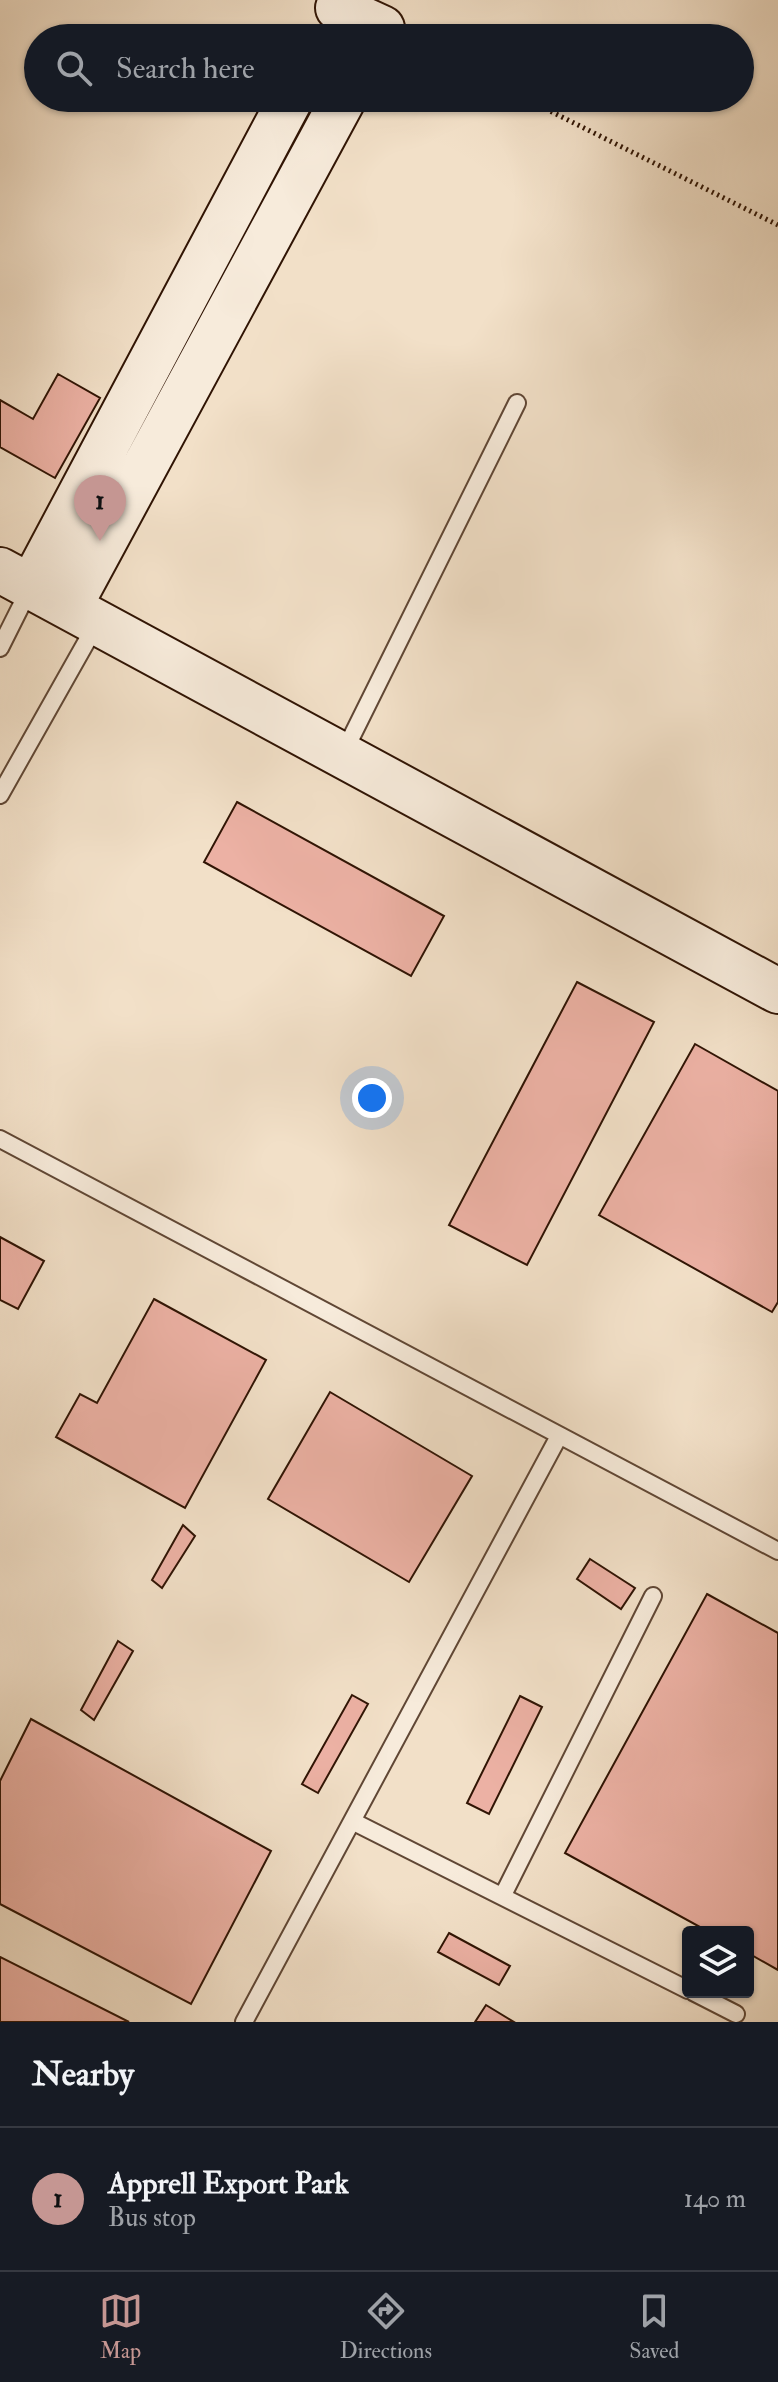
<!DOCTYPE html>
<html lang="en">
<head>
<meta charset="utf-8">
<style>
  body { margin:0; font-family:"IM FELL Double Pica",serif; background:#242831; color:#f1f3f6 }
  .controls { position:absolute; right:24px; bottom:24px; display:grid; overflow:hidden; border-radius:8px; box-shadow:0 2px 6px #0004 }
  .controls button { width:72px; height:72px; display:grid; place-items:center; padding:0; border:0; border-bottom:2px solid #363941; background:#171b24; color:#f1f3f6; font:40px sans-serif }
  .you { position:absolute; left:372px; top:1098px; width:28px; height:28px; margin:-20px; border:6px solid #fff; border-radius:50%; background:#1a73e8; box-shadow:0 0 0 12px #1a73e833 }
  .badge { display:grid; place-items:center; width:52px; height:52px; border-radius:50%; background:#c59692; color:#111; font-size:26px; font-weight:700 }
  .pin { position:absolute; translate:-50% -66px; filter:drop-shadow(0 2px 4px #0008) }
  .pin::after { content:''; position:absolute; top:42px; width:28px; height:24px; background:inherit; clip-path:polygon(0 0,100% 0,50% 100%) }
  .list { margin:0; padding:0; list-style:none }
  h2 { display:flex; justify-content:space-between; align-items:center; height:104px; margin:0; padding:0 32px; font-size:34px }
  h2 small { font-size:26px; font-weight:400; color:#9ea1a6 }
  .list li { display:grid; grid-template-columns:52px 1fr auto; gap:24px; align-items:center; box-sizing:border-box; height:144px; padding:0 32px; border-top:2px solid #363941 }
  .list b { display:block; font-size:30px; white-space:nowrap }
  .list p { margin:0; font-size:26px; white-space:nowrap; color:#9ea1a6 }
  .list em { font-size:26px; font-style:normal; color:#9ea1a6 }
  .icon { flex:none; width:44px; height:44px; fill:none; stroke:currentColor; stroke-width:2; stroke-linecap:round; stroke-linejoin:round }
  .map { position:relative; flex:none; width:778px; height:2022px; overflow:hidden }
  .search { position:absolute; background:#171b24; box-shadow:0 2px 6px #0004; left:24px; right:24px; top:24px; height:88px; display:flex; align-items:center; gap:20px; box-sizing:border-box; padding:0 28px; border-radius:44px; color:#9ea1a6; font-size:30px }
  .sheet { height:248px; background:#171b24 }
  nav { display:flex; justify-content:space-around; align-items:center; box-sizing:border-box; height:112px; border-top:2px solid #363941; background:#171b24; font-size:22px; color:#9ea1a6 }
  nav a { display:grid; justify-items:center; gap:4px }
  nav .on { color:#c59692 }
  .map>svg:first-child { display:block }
  .building { fill:#ecb1a4; stroke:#301404; stroke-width:2 }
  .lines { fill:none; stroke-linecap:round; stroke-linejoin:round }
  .lane-casing { stroke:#604735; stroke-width:20 }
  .secondary-casing { stroke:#301404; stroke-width:48 }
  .path { stroke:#301404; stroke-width:5; stroke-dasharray:2 4; stroke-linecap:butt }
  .lane { stroke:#f7ebdb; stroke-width:16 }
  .secondary { stroke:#f7ebdb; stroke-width:44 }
</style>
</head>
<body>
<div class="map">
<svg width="778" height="2022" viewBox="0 0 778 2022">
  <rect width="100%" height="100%" fill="#f2e0c8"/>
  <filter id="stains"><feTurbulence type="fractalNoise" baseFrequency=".0025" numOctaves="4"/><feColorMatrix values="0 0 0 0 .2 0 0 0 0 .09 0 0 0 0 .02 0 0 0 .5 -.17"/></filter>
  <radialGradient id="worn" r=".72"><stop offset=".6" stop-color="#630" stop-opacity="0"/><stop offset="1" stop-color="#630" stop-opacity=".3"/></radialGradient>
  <path class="building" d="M58,374l42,24 -45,80 -55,-31v-47l33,19z
    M237,802l207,114 -33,60 -207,-114z
    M577,982l77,40 -127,243 -78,-40z
    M695,1044l83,47v211l-6,10 -173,-97z
    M0,1237l44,24 -26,48 -18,-9z
    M154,1299l112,61 -81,148 -129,-71 24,-43 17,9z
    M330,1392l142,84 -63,106 -141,-83z
    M183,1525l12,11 -33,52 -10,-8z
    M590,1559l45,29 -14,21 -44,-30z
    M707,1594l71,39v337l-30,-17v-21h-39l-144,-79z
    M118,1641l15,10 -39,69 -13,-10z
    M352,1695l16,9 -50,89 -16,-9z
    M520,1696l22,11 -53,107 -22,-11z
    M31,1719l240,132 -80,153 -191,-100v-123z
    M449,1933l61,33 -11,19 -61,-33z
    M0,1957l129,65h-129z
    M486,2005l28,17h-39z"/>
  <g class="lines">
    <g class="lane-casing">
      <path id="lane" d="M0,648l30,-60
        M344,752l173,-349
        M0,795l97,-172
        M0,1139l778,412
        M352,1821l336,169
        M503,1895l150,-299
        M693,1992l43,22
        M244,2022l315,-586"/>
    </g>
    <g class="secondary-casing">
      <path id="secondary" d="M338,8l44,20
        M0,570l778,421
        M31,587l260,-489
        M69,607l275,-509"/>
    </g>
    <path class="path" d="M524,98l254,127"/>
    <use href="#lane" class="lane"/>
    <use href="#secondary" class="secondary"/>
  </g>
  <rect width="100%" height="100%" filter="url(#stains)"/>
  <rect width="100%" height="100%" fill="url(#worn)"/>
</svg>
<div class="controls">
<button><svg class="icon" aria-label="layers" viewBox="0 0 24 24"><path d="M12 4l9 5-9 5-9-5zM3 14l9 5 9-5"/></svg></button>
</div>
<div class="you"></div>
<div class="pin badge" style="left:100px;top:541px">1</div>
<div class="search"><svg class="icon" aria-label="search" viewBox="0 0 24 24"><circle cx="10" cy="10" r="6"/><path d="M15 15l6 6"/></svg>Search here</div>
</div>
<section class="sheet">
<h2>Nearby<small></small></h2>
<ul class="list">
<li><span class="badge">1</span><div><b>Apprell Export Park</b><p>Bus stop</p></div><em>140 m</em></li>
</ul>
</section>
<nav>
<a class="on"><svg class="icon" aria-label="map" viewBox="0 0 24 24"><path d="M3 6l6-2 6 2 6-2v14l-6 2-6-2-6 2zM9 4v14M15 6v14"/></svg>Map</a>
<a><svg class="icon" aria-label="directions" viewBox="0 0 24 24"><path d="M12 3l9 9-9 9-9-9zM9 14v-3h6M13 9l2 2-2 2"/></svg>Directions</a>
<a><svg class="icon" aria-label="saved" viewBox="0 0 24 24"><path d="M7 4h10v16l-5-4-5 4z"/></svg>Saved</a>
</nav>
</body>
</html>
